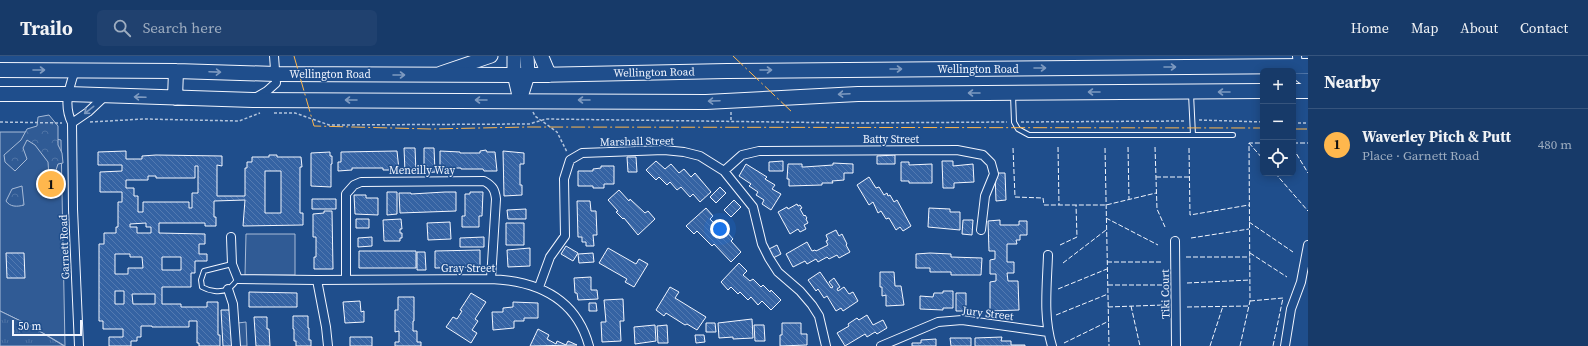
<!DOCTYPE html>
<html lang="en">
<head>
<meta charset="utf-8">
<style>
  body { margin:0; font-family:"Source Serif 4",serif; background:#20416f; color:#f1f3f6 }
  .controls { position:absolute; right:12px; top:12px; display:grid; overflow:hidden; border-radius:6px; box-shadow:0 2px 10px #0003 }
  .controls button { width:36px; height:36px; display:grid; place-items:center; padding:0; border:0; border-bottom:1px solid #36547d; background:#173a69; color:#f1f3f6; font:20px sans-serif }
  .scale { position:absolute; left:12px; bottom:10px; width:70px; box-sizing:border-box; padding-left:4px; border:2px solid #f2f6ff; border-top:0; font-size:11px; line-height:14px; white-space:nowrap; color:#f2f6ff; -webkit-text-stroke:3px #1f4e8c; paint-order:stroke }
  .you { position:absolute; left:720px; top:173px; width:14px; height:14px; margin:-10px; border:3px solid #fff; border-radius:50%; background:#1a73e8; box-shadow:0 0 0 6px #1a73e833 }
  .badge { display:grid; place-items:center; width:26px; height:26px; border-radius:50%; background:#ffb74d; color:#111; font-size:13px; font-weight:700 }
  .pin { position:absolute; translate:-50% -50%; border:2px solid #fff; box-shadow:0 1px 4px #0006 }
  .list { margin:0; padding:0; list-style:none }
  h2 { display:flex; justify-content:space-between; align-items:center; height:52px; margin:0; padding:0 16px; font-size:17px }
  h2 small { font-size:13px; font-weight:400; color:#9eadc0 }
  .list li { display:grid; grid-template-columns:26px 1fr auto; gap:12px; align-items:center; box-sizing:border-box; height:72px; padding:0 16px; border-top:1px solid #36547d }
  .list b { display:block; font-size:15px; white-space:nowrap }
  .list p { margin:0; font-size:13px; white-space:nowrap; color:#9eadc0 }
  .list em { font-size:13px; font-style:normal; color:#9eadc0 }
  .icon { flex:none; width:22px; height:22px; fill:none; stroke:currentColor; stroke-width:2; stroke-linecap:round; stroke-linejoin:round }
  .map { position:relative; flex:none; width:1308px; height:290px; overflow:hidden }
  header { display:flex; align-items:center; gap:24px; box-sizing:border-box; height:56px; padding:0 20px; background:#173a69; border-bottom:1px solid #36547d }
  header strong { font-size:19px }
  nav { display:flex; gap:22px; margin-inline-start:auto; font-size:14px }
  .search { width:280px; height:36px; background:#20416f; display:flex; align-items:center; gap:10px; box-sizing:border-box; padding:0 14px; border-radius:6px; color:#9eadc0; font-size:15px }
  main { display:flex }
  aside { flex:1; background:#173a69 }
  .map>svg:first-child { display:block }
  .built { fill:#305b95; stroke:#a8bbd7 }
  .forest { fill:url(#forest-crowns); stroke:#a8bbd7 }
  .park { fill:url(#park-tufts); stroke:#a8bbd7 }
  .building { fill:url(#building-back-hatch); stroke:#f2f6ff; fill-rule:evenodd }
  .lines { fill:none; stroke-linecap:round; stroke-linejoin:round }
  .service-casing { stroke:#f2f6ff; stroke-width:6 }
  .minor-casing { stroke:#f2f6ff; stroke-width:10 }
  .primary-casing { stroke:#f2f6ff; stroke-width:15 }
  .trunk-casing { stroke:#f2f6ff; stroke-width:16 }
  .path { stroke:#b3c4dc; stroke-width:1.5; stroke-dasharray:3 2; stroke-linecap:butt }
  .service { stroke:#1f4e8c; stroke-width:4 }
  .minor { stroke:#1f4e8c; stroke-width:8 }
  .primary { stroke:#1f4e8c; stroke-width:13 }
  .trunk { stroke:#1f4e8c; stroke-width:14 }
  .fence { stroke:#f2f6ff; stroke-width:1; stroke-dasharray:5 2; stroke-linecap:butt }
  .power { stroke:#ffb74d; stroke-width:1; stroke-dasharray:14 3 2 3; stroke-linecap:butt }
  .oneway { stroke:#7e9ac0 }
  .labels { text-anchor:middle; stroke-width:3; stroke-linejoin:round; paint-order:stroke }
  .street-label { font-size:11px; fill:#f2f6ff; stroke:#1f4e8c }
</style>
</head>
<body>
<header>
<strong>Trailo</strong>
<div class="search"><svg class="icon" aria-label="search" viewBox="0 0 24 24"><circle cx="10" cy="10" r="6"/><path d="M15 15l6 6"/></svg>Search here</div>
<nav><a>Home</a><a>Map</a><a>About</a><a>Contact</a></nav>
</header>
<main>
<div class="map">
<svg width="1308" height="290" viewBox="0 0 1308 290">
  <defs>
    <pattern id="forest-crowns" width="20" height="18" patternUnits="userSpaceOnUse"><rect width="20" height="18" fill="#305b95"/><path d="M2 6a3 3 0 1 1 6 0M12 15a3 3 0 1 1 6 0" fill="none" stroke="#4e73a5"/></pattern>
    <pattern id="park-tufts" width="24" height="20" patternUnits="userSpaceOnUse"><rect width="24" height="20" fill="#305b95"/><path d="M3 7l-1-3M5 7V3M7 7l1-3M15 17l-1-3M17 17v-4M19 17l1-3" fill="none" stroke="#4e73a5"/></pattern>
    <pattern id="building-back-hatch" width="6" height="6" patternUnits="userSpaceOnUse"><rect width="6" height="6" fill="#3563a3"/><path d="M-1 5l2 2M0 0l6 6M5-1l2 2" fill="none" stroke="#537ab1"/></pattern>
  </defs>
  <rect width="100%" height="100%" fill="#1f4e8c"/>
  <path class="built" d="M0,76h26l35,8 4,206 -34,-20 -31,-15z
    M246,178h49v41h-50z
    M246,266l1,24h-7l-2,-23z"/>
  <path class="forest" d="M49,59l9,11v19l4,8 1,10 -5,1 -4,12 -5,1 -1,-15 -13,-17 -8,-5 -4,8 4,11 -12,12 -10,-9 -1,-7 17,-15 6,-11 10,-3 1,-9z
    M22,130l2,19c-7,2 -14,2 -18,-4l6,-12z"/>
  <path class="park" d="M0,255l31,15 33,20h-64z"/>
  <path class="building" d="M404,92h11l1,24h-11z
    M424,92h10l1,24 -11,1z
    M486,94l1,2h8l2,19h-13l-1,-2h-22v-1h-10v2l-11,1v-20l20,1v1h20v-2z
    M126,95v8h16v-3l14,-1 66,1v10l-5,-1v31h28v-28h2v-6h5v-5h17v-2h8v2h24l1,10h-2v46h3v12l-60,1 2,-26 -31,1v16h2v9h-11v-3h-46v10l46,1v10h-6v10h8v7h-12v12h-4v14h-29v17h19v3h26v-5h11v33h2v11h-21v-3h-2v-22h-8v6h-37v-1h-11v11h-4v4h-6v5h-22v-9h14v-8h-20v-8h-4v-77h5v-11h12v-6h2v-25h4v-10h-22v-20l22,-1v-6h-24v-13zM195,110h3v27h-6v15h-3v-6h-46v10h-5v-16h-4v-8h-8v-8h22v-4h8v2h39zM265,115h16v42h-16zM146,167v4h5v6h-14v-6h-7v-3zM115,198h15v3h12l1,11h-15v6h-13zM162,201h19v13h-19zM115,235h9v13h-9zM132,238h23v10h-22z
    M397,95l2,19h-16v-2h-31v2l-14,1v-9h3v-10z
    M503,95l21,2v11h-4v21h2v10l-18,1z
    M330,96v4h2v8h-1v23l-20,-1v-33z
    M895,99v9h-18v-8z
    M627,101h9l1,15h-9z
    M656,105l9,8 6,-5 8,9 5,-4 7,8 4,-4 16,19 -11,10 -7,-8 -3,3 -9,-10 -4,3 -7,-8 -3,3 -8,-8 -3,3 -10,-10z
    M783,105v10h-14v-9z
    M942,105h11v5l20,-2 1,18 -20,1v5h-11z
    M901,106h8v3l23,-1v19h-23v-2h-8z
    M833,107l20,1v9h-9v7l-12,1 1,2h-11v2l-33,1v-7h-2l1,-15h14v3h2l29,-2z
    M746,108l21,13 -2,2 10,6 -3,4 9,5 -10,16 -9,-6 2,-4 -8,-5 2,-3 -9,-6 2,-2 -12,-8z
    M601,110h13v18h-10v4h-11v-2h-15v-15h15v-2l8,-1z
    M995,117h10l1,27 -10,1z
    M869,121l7,11 3,-1 5,8 3,-2 1,3 2,-1 4,7 3,-2 14,26 -8,5 -3,-4 -4,3 -7,-12 -3,1 -5,-8 -3,2 -5,-11 -4,3 -12,-20z
    M720,131l6,6 -10,10 -6,-6z
    M619,134l10,11 1,-2 15,14 3,-2 7,8 -17,16 -14,-17 -1,1 -7,-7 2,-1 -10,-11z
    M387,136h10v22l-10,1z
    M445,136h11v19l-56,2 -1,-20h12v1z
    M470,136h13l-1,24h-3v11h-17v-11h3v-22h5z
    M354,139h12v3h12v17l-23,-1z
    M312,143h24v10h-24z
    M734,144l7,7 -10,10 -7,-7z
    M577,145h13l1,10h5l1,24h-4l1,11h-8v-4h-4v-5h-4z
    M797,148l1,2 2,-1 2,3 -2,1 4,7 1,-1 2,3 -1,1 2,4 -4,2 2,4 -6,3 -2,-3 -8,5 -12,-22 9,-5 1,2z
    M706,152l7,8 -3,3 14,14 2,-2 7,8 -2,2 10,11 -10,10 -17,-18 -2,2 -15,-15 -3,3 -8,-8z
    M929,152l21,1v3h10v18l-32,-3z
    M526,153v10h-18l-1,-9z
    M324,155h8l1,58h-19v-12h2v-20h-3v-23l11,-1z
    M356,163h13v9h-13z
    M401,163l1,10h-2v4h2v5h-2v3h-16l-1,-21z
    M963,164h10l-1,15 -10,-1z
    M1000,164v5h19v-4h8v14h-7v5h-4l1,4h-10v18h7v11h-7l1,8h10l1,29 -29,1v-29l6,-1v-7h-6v-14l5,-1v-8h-6l-1,-30z
    M450,166l1,17 -23,1 -1,-17z
    M506,167h18v22h-18z
    M836,174l3,6 3,-2 5,10 -1,1 4,7 -11,6 -2,-3 -8,4 -2,-2 -9,5 -2,-3 -9,5 -2,-3 -12,6 -7,-13 21,-12 5,9 3,-1 1,1 12,-6 -2,-4 2,-1 -2,-5z
    M372,181v9l-14,1v-9z
    M484,181v10h-24v-9z
    M777,189l4,9 -8,4 -4,-9z
    M566,190l12,7 -5,8 -12,-7z
    M530,192v18l-22,1 -1,-17z
    M608,192l28,16 3,-5 9,5 -14,23 -9,-5 2,-3 -28,-16z
    M480,194v17l-45,1v-17z
    M359,195h57v17h-57z
    M417,196h8l1,18h-9z
    M6,197h18l1,25h-18z
    M593,197l1,9 -15,1 -1,-9z
    M930,197l21,1v3l31,1 -1,17h-30v-3h-21v-4h-14v-14z
    M739,207l8,8 -4,4 7,6 3,-2 8,8 2,-2 7,7 1,-2 10,10 -10,10 -9,-9 -4,4 -7,-8 -3,3 -8,-8 -2,2 -7,-7 -3,3 -7,-8z
    M820,216l11,16 2,-1 -4,-5 5,-4 6,9 -3,2 1,2 6,-4 5,7 4,-2 5,9 -15,10 -2,-3 -5,3 -9,-15 -3,2 -6,-9 -2,2 -8,-11z
    M880,216h14l1,14h6l3,19 -18,1v-11l-4,1v-9h-2z
    M591,221v13h6l1,9 -20,1 -1,-7h-2l-1,-15z
    M670,231l9,5 -4,6 31,19 -9,13 -10,-6 -2,1 -19,-12 -2,3 -8,-6z
    M943,235h10v17h-10v2l-23,-1v-13l13,1 1,-4h9z
    M249,236l48,1v14h-48z
    M471,237l15,9 -11,17 3,2 -6,9 5,3 -6,10 -25,-16 7,-10 4,2 5,-8 -2,-1z
    M956,237h10v18h-10z
    M398,241h16v24h-1v10h4v11h4v4h-26v-4h4v-11l-4,1v-22h3z
    M623,243l1,22h-4l1,20 -19,1 -1,-20h5l-2,-22z
    M360,245l1,11 3,-1v11l-19,1 -2,-21z
    M513,246l25,1v15h-14v3h-10v7l-21,2 -1,-18h11v-4l10,-1z
    M589,247h7l1,8h-8z
    M221,254h9l2,36h-9z
    M867,259l6,10 10,-5 4,8 -10,6 -2,-2 -8,5 -2,-3 -20,12 -8,-13 12,-7 -1,-2 9,-6 2,2z
    M293,260h15v12h1v12h2v6h-15v-5h-2v-12h-1z
    M254,261h13v12h2l1,17h-14z
    M752,263l1,19 -20,1v-2l-14,1 -1,-15z
    M706,267h9l1,9h-10z
    M782,267h19v11h6v11l-27,1v-11h2z
    M655,269l1,16 -21,3 -1,-17z
    M667,269l1,18h-10l-1,-17z
    M754,269h10l1,16h-10z
    M538,273l11,6 -2,4 9,5 1,-3 9,4 2,-4 9,4 -47,1z
    M695,279h9l1,7 -9,1z
    M350,281h22v9h-22z
    M1002,281l-1,4h10v4h14v1h-50v-8z
    M950,282h21v8h-20z
    M936,283v7h-24v-3h9v-3z"/>
  <g class="lines">
    <g class="service-casing">
      <path id="service" d="M1191,38l2,41
        M1013,39l1,27 4,7 11,6h204
        M232,208l-28,7 -3,9 1,7c7,4 18,6 26,2 4,-2 7,-7 10,-10"/>
    </g>
    <g class="minor-casing">
      <path id="minor" d="M1297,0l1,10
        M75,14c-6,18 -12,35 -3,53l1,86 6,137
        M255,42l12,-7 9,-8 -2,-27
        M72,67l16,-11 17,-16
        M724,115l18,-16 17,-4 198,-1 26,5 8,8 3,11 -9,22 -4,34
        M231,181l1,27 6,15 79,1 174,-1c46,2 85,19 98,67
        M1175,185l1,105
        M1048,199c-1,31 -5,62 4,91
        M346,223v-85l8,-9 7,-3 123,-1c9,5 11,9 12,18l-5,80
        M317,224l9,47 2,19
        M539,231l11,-30 15,-21 -1,-57 6,-19 12,-7 82,-3 20,2 16,4 24,15 29,36 9,37 7,14 9,14 22,19 12,14 7,11 7,30
        M228,233l5,15 3,42
        M881,290l57,-24 24,-2 86,12
        M1285,290l6,-37 10,-27 7,-37"/>
    </g>
    <g class="primary-casing">
      <path id="primary" d="M514,0v18l6,26
        M441,17l50,-17
        M520,44l8,-25 -1,-19"/>
    </g>
    <g class="trunk-casing">
      <path id="trunk" d="M541,0l8,19
        M1298,10l3,9 7,5
        M0,14l176,1 100,3 260,1 191,-4 581,-5
        M1293,35h15
        M0,38h68l185,6 453,2 152,-8 405,-3
        M175,42l1,-27"/>
    </g>
    <path class="path" d="M533,56l2,4 22,16 10,20
      M274,57h21l34,12 200,-1 17,-5 307,4 154,-1
      M731,64v-8
      M1199,64l64,2
      M0,66l62,1
      M90,66l54,-3 95,2 21,-8
      M1021,66l164,-1
      M1293,67h15"/>
    <use href="#service" class="service"/>
    <use href="#minor" class="minor"/>
    <use href="#primary" class="primary"/>
    <use href="#trunk" class="trunk"/>
    <path class="fence" d="M1249,87l14,16
      M1293,87h15
      M1058,91l1,58
      M1128,91l1,52
      M1155,91l2,62 8,18
      M1013,92l2,49 28,1 1,7h62l50,-12
      M1105,92l4,198
      M1189,92l1,67 59,-10
      M1293,92l15,25
      M1275,117l33,38
      M1156,121h34
      M1106,162l52,27
      M1249,166l44,30
      M1191,182l58,-9
      M1060,189l17,-8 -1,-32
      M1250,197l37,24
      M1186,201h64
      M1107,206h56
      M1063,207l43,-33
      M1187,227l63,-3
      M1108,229h55
      M1058,233l49,-20
      M1250,245l33,-3 -10,48
      M1131,250l9,40
      M1108,251l55,-2
      M1187,251l62,-1
      M1056,259l52,-21
      M1064,287l45,-22
      M1210,290l13,-40
      M1240,290l10,-45 -1,-158h14"/>
    <path class="power" d="M294,0l20,70 117,3 97,-2 735,1
      M733,0l60,57
      M1293,73h15"/>
  </g>
  <defs><path id="oneway-shaft" d="M-6 0H5M1.5-3L5.5 0L1.5 3" fill="none" stroke-width="1.6" stroke-linecap="round" stroke-linejoin="round"/></defs>
  <g class="oneway">
    <use href="#oneway-shaft" transform="translate(1170 11)"/>
    <use href="#oneway-shaft" transform="translate(1040 12)"/>
    <use href="#oneway-shaft" transform="translate(896 13)"/>
    <use href="#oneway-shaft" transform="translate(39 14)"/>
    <use href="#oneway-shaft" transform="translate(766 14)"/>
    <use href="#oneway-shaft" transform="translate(215 16) rotate(2)"/>
    <use href="#oneway-shaft" transform="translate(399 19)"/>
    <use href="#oneway-shaft" transform="translate(1094 36) rotate(180)"/>
    <use href="#oneway-shaft" transform="translate(1224 36) rotate(180)"/>
    <use href="#oneway-shaft" transform="translate(974 37) rotate(180)"/>
    <use href="#oneway-shaft" transform="translate(844 38) rotate(177)"/>
    <use href="#oneway-shaft" transform="translate(140 41) rotate(-178)"/>
    <use href="#oneway-shaft" transform="translate(351 44) rotate(-180)"/>
    <use href="#oneway-shaft" transform="translate(481 44) rotate(-180)"/>
    <use href="#oneway-shaft" transform="translate(584 44) rotate(-180)"/>
    <use href="#oneway-shaft" transform="translate(714 45) rotate(178)"/>
    <use href="#oneway-shaft" transform="translate(89 54) rotate(142)"/>
  </g>
  <g class="labels">
    <g class="street-label">
      <text x="978" y="17">Wellington Road</text>
      <text transform="translate(654 16) rotate(-1)" y="4">Wellington Road</text>
      <text x="330" y="22">Wellington Road</text>
      <text x="891" y="87">Batty Street</text>
      <text transform="translate(637 85) rotate(-1)" y="4">Marshall Street</text>
      <text x="422" y="118">Meneilly Way</text>
      <text transform="translate(64 191) rotate(-92)" y="4">Garnett Road</text>
      <text x="468" y="216">Gray Street</text>
      <text transform="translate(1165 238) rotate(-91)" y="4">Tiki Court</text>
      <text transform="translate(988 257) rotate(7)" y="4">Jury Street</text>
    </g>
  </g>
</svg>
<div class="controls">
<button>+</button>
<button>−</button>
<button><svg class="icon" aria-label="locate" viewBox="0 0 24 24"><circle cx="12" cy="12" r="6"/><path d="M12 2v4M12 18v4M2 12h4M18 12h4"/></svg></button>
</div>
<div class="scale">50 m</div>
<div class="you"></div>
<div class="pin badge" style="left:51px;top:128px">1</div>
</div>
<aside>
<h2>Nearby<small></small></h2>
<ul class="list">
<li><span class="badge">1</span><div><b>Waverley Pitch &amp; Putt</b><p>Place · Garnett Road</p></div><em>480 m</em></li>
</ul>
</aside>
</main>
</body>
</html>
